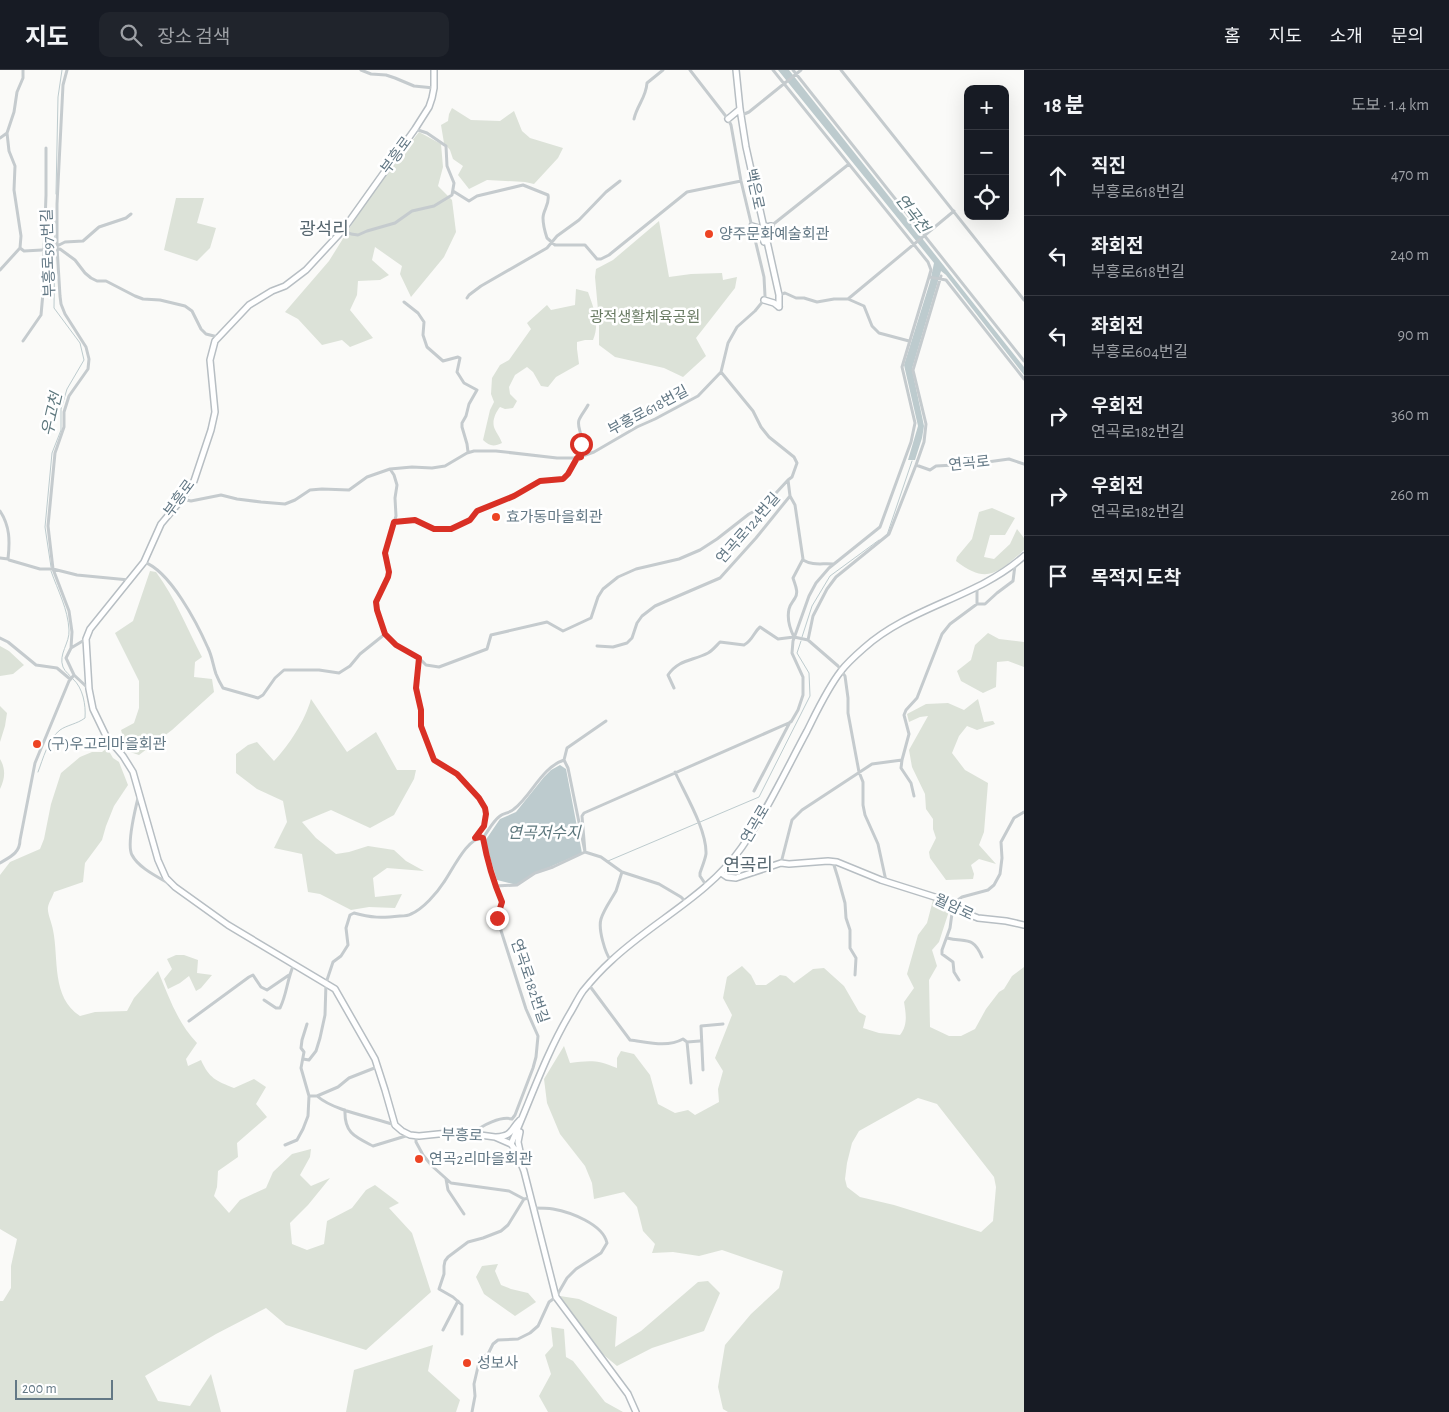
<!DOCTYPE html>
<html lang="ko">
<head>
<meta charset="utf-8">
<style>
  body { margin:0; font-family:"Alegreya Sans","Noto Sans KR",sans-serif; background:#20242c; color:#f1f3f6 }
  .controls { position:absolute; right:15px; top:15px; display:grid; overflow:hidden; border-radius:10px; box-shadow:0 5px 20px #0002 }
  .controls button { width:45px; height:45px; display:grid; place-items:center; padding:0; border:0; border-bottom:1px solid #363941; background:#171b24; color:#f1f3f6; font:25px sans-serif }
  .scale { position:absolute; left:15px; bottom:12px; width:98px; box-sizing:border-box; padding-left:5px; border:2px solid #637885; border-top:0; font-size:14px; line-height:18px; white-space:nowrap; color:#637885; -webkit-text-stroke:4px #fff; paint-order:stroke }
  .stop { position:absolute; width:15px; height:15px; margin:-11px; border:4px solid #d93025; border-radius:50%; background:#fff }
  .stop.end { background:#d93025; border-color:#fff; box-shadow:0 1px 5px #0008 }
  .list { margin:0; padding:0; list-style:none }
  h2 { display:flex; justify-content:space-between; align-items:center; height:65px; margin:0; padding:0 20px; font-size:21px }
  h2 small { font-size:16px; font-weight:400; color:#9ea1a6 }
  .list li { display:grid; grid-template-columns:32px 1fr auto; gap:15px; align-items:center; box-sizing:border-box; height:80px; padding:0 20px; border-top:1px solid #363941 }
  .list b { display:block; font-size:19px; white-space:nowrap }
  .list p { margin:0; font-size:16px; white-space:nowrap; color:#9ea1a6 }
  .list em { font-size:16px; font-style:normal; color:#9ea1a6 }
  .icon { flex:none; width:28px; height:28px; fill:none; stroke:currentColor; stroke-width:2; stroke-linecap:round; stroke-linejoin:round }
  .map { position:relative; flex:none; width:1024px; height:1342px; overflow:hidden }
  header { display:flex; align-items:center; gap:30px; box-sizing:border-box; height:70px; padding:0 25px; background:#171b24; border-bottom:1px solid #363941 }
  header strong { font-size:24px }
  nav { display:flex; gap:28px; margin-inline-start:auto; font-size:18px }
  .search { width:350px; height:45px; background:#20242c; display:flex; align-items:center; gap:12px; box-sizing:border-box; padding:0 18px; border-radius:10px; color:#9ea1a6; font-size:19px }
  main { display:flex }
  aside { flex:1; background:#171b24 }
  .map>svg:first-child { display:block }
  .green { fill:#dce2d8; fill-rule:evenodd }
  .water { fill:#bdcbce }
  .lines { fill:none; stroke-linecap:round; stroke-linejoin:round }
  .stream { stroke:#bdcbce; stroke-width:1 }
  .secondary-casing { stroke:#b7bec3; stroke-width:8 }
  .street { stroke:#c5cbce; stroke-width:3 }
  .secondary { stroke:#fff; stroke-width:5 }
  .route { stroke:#d93025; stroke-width:6 }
  .poi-dot { fill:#ed4424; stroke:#fff; stroke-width:2 }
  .labels { text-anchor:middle; stroke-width:5; stroke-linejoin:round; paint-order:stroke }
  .street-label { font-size:15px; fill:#637885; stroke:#fff }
  .poi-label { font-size:15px; fill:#637885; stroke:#fff; text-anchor:start }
  .park-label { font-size:15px; fill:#697b63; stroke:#fff }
  .water-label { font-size:16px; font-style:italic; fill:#5e787e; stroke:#fff }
  .quarter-label { font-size:18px; fill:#56666f; stroke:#fff }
</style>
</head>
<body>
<header>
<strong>지도</strong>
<div class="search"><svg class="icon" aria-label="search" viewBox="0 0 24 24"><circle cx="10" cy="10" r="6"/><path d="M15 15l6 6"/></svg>장소 검색</div>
<nav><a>홈</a><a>지도</a><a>소개</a><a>문의</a></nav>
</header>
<main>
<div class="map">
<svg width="1024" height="1342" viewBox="0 0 1024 1342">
  <rect width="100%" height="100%" fill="#fafaf8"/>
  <path class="green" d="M452,38l19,12 29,1 14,-10 8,20 8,7 33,10 -5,10 -24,26 -9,-2 -38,-2 -18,9 -11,-14 5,-9 -10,-7 -3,-9 -6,-7 -3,-18 7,-4 1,-7z
    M419,62l22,12 2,23 -5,19 14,14 4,32 -12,25 -33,40 -11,-23 2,-8 -27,-19 -3,13 17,15 -9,5 -22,1 -1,14 -7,15 23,28 -23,9 -8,-7 -20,5 -24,-26 -13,-7 44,-51 28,-45 29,-42z
    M176,128h28l-7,25 19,5 -6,20 -13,13 -33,-11z
    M659,151l10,56 22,-3 31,-1 1,7 14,-3 -2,11 -39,50 10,18 -23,21 -19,-9 -49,-11 -16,-12v-24l-4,-44 1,-8 17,-9z
    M576,219l12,3c6,17 12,31 5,48h-8l-8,2v7l2,15 -23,13 -8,10 -7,-1 -8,-14 -6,-5 -12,8 -6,12 1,7 7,7 -4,7 -8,1 -5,-2c-4,5 -8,13 -6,20 1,4 6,10 8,16 -8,4 -13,3 -19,-3l7,-30 4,-8 -3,-8 1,-16 8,-13 9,-5 22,-31 -4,-6 20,-18 4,5 24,-5z
    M992,438l23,10 -10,17h-15l-6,22 10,2 16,-15 7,-15 7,9v12c-26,23 -37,35 -68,11l1,-4 15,-18 7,-27z
    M150,501l6,1c20,27 30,55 46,85l-7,5 -1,15 18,2 2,13 -42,38 -33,25 -12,-4 -6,-21 13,-7 5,-15v-27l-24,-48 18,-12z
    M988,563l11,6 25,3v25l-16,-6 -11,1 -1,25 -13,6 -22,-12 -4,-10 14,-11 4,-15z
    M0,576l9,5 15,14 -11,9 -13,2z
    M311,629l36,53 29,-20 21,38h19l-2,9 -20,36 -24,13 -39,-18 -29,12 14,16 20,16 13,-2 19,-6 26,4 12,11 18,10 -37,-3 -14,10 2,19 27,-3 -7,14 -26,-1 -18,3 -31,-16 -12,-2 -6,-38 -28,-6 13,-26 -4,-21 -26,-12 -21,-16v-19l12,-9 9,-3 17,19c15,-16 31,-40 37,-62z
    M978,629l6,23 9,-1 2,3 -18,6 -10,-4 -8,10 -7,17 13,17 23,13 -4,49 -5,13 17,19 -17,-5 -8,6 3,9 -1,5 -27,1 -16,-22 -1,-6 7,-14 -3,-9v-10l-7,-10 -1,-15 -13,-27 -3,-17 19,-34 -8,1 -11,5 -2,-8 19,-10 22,-1 16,7z
    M0,636l7,7 -2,13 -5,16z
    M107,678l6,10 6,4 9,23 -14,21 -8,20 -4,14 -17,23 -2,19 -29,10c-1,4 -5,10 -6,15 -1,6 4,16 5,23 6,29 -2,67 27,86l15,-4 32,-1 7,-13 24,-27c11,26 19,51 39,72l-11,16 2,7 13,-6c8,18 15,21 33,28l20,-9 12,8 -10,17 11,13 -30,26 1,14 -20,14 -1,16 -3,9 15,17 11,-13 26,-12 7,-16 19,-18 19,-5 -1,8 -10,18 11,11 19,-8 -22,27 -18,18 2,21 15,6 17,-6 3,-23 25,-13 14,-18 9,-5 24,18 -10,5 23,25 19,59 -65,58 -80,-25 -20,-17 -50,26 -71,42 13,25 32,5 21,-32 10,38h-221v-111h3l8,-13v-22l6,-27 -17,-10v-354l10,-13 30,-13 4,-10 7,-35 10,-31 19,-16 12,-5h10z
    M0,689c6,10 5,20 0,30z
    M933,830l17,8 -11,34 -7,8 5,16 -8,14 1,47 19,9h12l14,-7 11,-20 13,-17 5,-3 8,-13 12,-9v445h-296l-5,-3 -5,-22 7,-42 26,-31 28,-26 4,-17 -61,-21 -23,6 -26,-4 -21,1 3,-9 -12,-13 -6,-24 -13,-15 -30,7 -2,-16 -7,-17 -25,-32 -13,-31 -3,-24 20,-33 6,17c20,-3 29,-3 47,5v-10l4,-7 13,3 16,21 8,29 17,9 13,-3 7,5 24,-13 -1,-13 5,-18 -8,-13 17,-43 -9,-17 4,-21 15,-11 9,9 5,10h10l14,-10 6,1 8,7 19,-14 11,-1 20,18 15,26 7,4 -3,12 16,5 21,2c8,-10 6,-21 4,-33l10,-14 -7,-14 11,-39 9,-12zM918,1028l19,6 57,73 2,10 -3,34 -12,11 -87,-27 -34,-8 -13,-10 -2,-8 2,-16 5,-20 7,-12z
    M176,885h8l14,5 -1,13 15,2 -11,13 -5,3 -7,-15 -9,7 -12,6 -4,-10 8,-10 -5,-10z
    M498,1194l-3,7 6,14 10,4 17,4 8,9 -21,14 -31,-22 -8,-17 6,-11z
    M708,1211l12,12 -16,38 -52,17 -35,18 -18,-15 -39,-55 19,3 38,18 -2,30 26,-16 57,-49z
    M551,1257l13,2 2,28 7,4 32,41 18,10h-75l-9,-16 12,-22 -6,-19 8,-9z
    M433,1275l-5,26 32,29 -4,12h-110l8,-42z"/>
  <path class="water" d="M778,0h11l235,297v8l-78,-100 -5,-4 -29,98 12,57 -2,12 -7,22h-7l10,-34 -14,-61 26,-83 4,-19z
    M560,695l6,4 16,84 -46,20 -19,12 -20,-5 -12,-39 15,-22 16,-7 28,-35 7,-7z"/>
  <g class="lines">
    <path class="stream" d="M56,124l2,-97 4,-27
      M887,465l25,-74
      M51,497l-6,-40 7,-74 9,-23v-21l6,-20 17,-29 -4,-17 -26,-35 1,-87
      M802,567l10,-31 18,-30 49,-36
      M38,702c5,-13 10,-33 22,-42 7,-5 17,-6 25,-12 1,-13 -2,-30 -12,-39 -3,-4 -8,-7 -10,-12 -5,-13 7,-24 6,-37 -1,-21 -11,-39 -18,-59
      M608,791l151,-64 51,-101 -1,-23 -12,-20 4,-12"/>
    <g class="secondary-casing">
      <path id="secondary" d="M434,0v18l-2,10 -3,9 -14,22 -72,101 -37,40 -21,16 -13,5 -23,14 -34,36 -5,19 5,52 -4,18 -17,51 -12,18 -21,25 -17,38 -54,67 -4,10 3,50 4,20 13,27 17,20 10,16 25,88 8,18 9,9 53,38 107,64 40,70 10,31 10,35 7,6 8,4 9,1 39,-4 37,5 16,7 5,7 8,20 32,126 72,97 8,18
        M736,0l4,39 6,38 33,148v12
        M728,49l12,-10
        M752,156l7,2 5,14
        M763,156l4,1 4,-1
        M764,230l10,3 5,4
        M721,803l6,4 9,1 45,-15 8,1 39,-3 9,1 44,18 57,18 30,16 10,4 28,3 18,4
        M520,1062l-2,10 3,14
        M496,1067c17,-1 14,-7 24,-17
        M511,1074c19,-43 34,-88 58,-129 5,-8 9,-17 14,-24 9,-11 18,-21 28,-30 42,-40 97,-65 131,-114 25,-36 44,-77 65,-116 10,-20 20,-42 34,-60 6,-8 15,-16 23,-23 47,-42 113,-50 160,-92"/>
    </g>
    <path class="street" d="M67,0l-4,15 -6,119v43l3,49 1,8 4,10 21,33 3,12 -1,10 -19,27 -5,16v15l-9,26 -7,73 5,43 16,42 3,21 -1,16
      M361,0l10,4 15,1 9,3 19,8 20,2
      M793,0l231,291
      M841,0l183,230
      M742,45l7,-3 52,-42
      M634,49c3,-14 12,-21 13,-36l16,-13
      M0,68l7,-5
      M453,121l16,10 8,-5 46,-11 25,10c2,9 -5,15 -5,23 0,7 2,14 4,20l8,7h30l12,14h4l8,-4 78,-63 54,-11
      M771,156l78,-62
      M343,160l8,4 7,1 9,-4 28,-8 17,-12 22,-5 18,-11 2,-12 -7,-17 -1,-20 -19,-13 -12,-4
      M57,176l8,-4 18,-1 16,-14 27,-9 5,-4
      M20,178l4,3 36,-2 15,11 10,13 6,5 6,3h9l29,15 8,3 17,1 25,6 7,5 9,18 5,5 12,3
      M0,200l20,-22 1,-12 -7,-46 1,-24 -6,-15 -2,-18 7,-21 3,-20 6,-14v-8
      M929,207l17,3 78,99
      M779,225l6,-2 11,5h8l13,4 17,-3h14l16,7 8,20 7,7 30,8
      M467,228l2,-3 12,-9 66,-38 10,-12 22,-16 27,-28 14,-11
      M848,229l106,-88
      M404,232l14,11 6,9 -1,13 4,12 16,14 15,-4 2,1 -3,14 7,11 13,7 -8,14 -3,12 -4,7v4l5,17 1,8
      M23,271l18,-26 3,-33v-32l2,-55v-47
      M581,387l-3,-8c8,-14 -2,-20 1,-29 2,-5 7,-11 9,-15
      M916,395l14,5 6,-4 37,-2 36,-5 15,5
      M788,410l2,16 5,9 8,54 -10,19c2,7 6,14 2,20 -2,4 -5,6 -6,11 -2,9 1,20 5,28
      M182,429l9,2 30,-6 16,4 24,3 24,2 10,-4 15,-10 12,-1 27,1 18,-13 23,-8 22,-2 20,1 13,-2 22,-13 7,-2h22l61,7h20l17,-6 43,-25 18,-8 43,-23 23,-24 7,-29 9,-16 18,-16 9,-11 1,-4 -1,-19 -23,-96 -10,-56 -3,-6 -38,-49
      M0,441c10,15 10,30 8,48
      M394,452l21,-2 19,9h17l19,-8 7,-10 37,-15 25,-15 24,-2 5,-5 8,-15
      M0,488l8,1 1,1 31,9h13l24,6 52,5
      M803,490c10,6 19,3 30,4
      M144,492c26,9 53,61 64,86 4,8 5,17 8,26 2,5 4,9 7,14l35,10 5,-3 12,-17 9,-8h35l20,3 11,-7 10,-12 25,-20 12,11 22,13 7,7 13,2 48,-18 4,-14 56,-13 16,9 28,-13 7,-21 5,-8 15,-12 18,-8 43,-10 21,-9 17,-11 32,-25 15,-8 24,-26 4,-3 5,-14 -3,-6 -25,-20 -8,-10 -8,-16 -32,-39
      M977,534v-16
      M385,564l-8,-24 -1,-8 12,-25 1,-5 -4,-19 11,-37 -1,-18 2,-13 -3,-10 -4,-6
      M0,568l8,4 28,23 21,3 13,11
      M808,570l5,-24 14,-27 9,-12 53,-43 27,-69 8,-23 2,-18 -13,-54 28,-94
      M597,576l16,1 14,-4 5,-5 5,-15 5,-7 13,-10 65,-28 36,-40 34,-42
      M419,588l-3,30 5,22v16l13,34 23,14 22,24 6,10 1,6 -2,12 -9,12
      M74,605l-8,-17 5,-10 15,-9
      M674,618l-6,-13c11,-16 25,-14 40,-22 4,-2 8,-7 12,-11l24,3c9,-5 9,-12 16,-18l18,12 16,-2 14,3 30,26 7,10 3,22v15l11,59 4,10v23l2,10 13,29 8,37
      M606,651l-39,27 -3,12 4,8 17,84 16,5 21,15 37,12 22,13 5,5
      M675,702c10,22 32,58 31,82 -1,6 -4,13 -6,19v3l6,9
      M754,721l36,-69
      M139,724c-3,12 -13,50 -7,61 6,12 24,21 36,28
      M914,726l-3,-13 -10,-15 1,-8 7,-26 -5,-19 2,-5 11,-12 25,-64 8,-10 27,-20h8l12,-11 16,-12 2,-16
      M833,792l5,16 7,25 1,15 4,12v18l6,10 -1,17
      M0,793c10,-6 20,-10 20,-23l15,-77 34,-82 5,-6 15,14
      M781,793l11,-43 10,-10 70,-46 30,-4
      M495,816l22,-1 18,-12 18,-6 32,-15 -3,-36 2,-3 207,-91 7,-12 5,-15v-18l-11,-24 1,-12 16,-45 7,-13 13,-15 51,-41 31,-85 4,-19 -13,-56 27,-90 2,-7 -3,-8 -155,-192
      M947,868c18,5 26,-3 35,19
      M611,891c-6,-8 -13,-32 -10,-42 3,-10 10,-19 15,-28 2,-6 4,-13 6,-19
      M959,910l-5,-8 -1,-10 -11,-8v-4l8,-22 3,-22 2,-4 7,-5 26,-7 6,-5 6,-11 2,-16 -1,-16 13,-24 10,-6
      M589,915l41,55c17,2 37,8 53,-1l4,3 13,-1
      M264,930l12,8h4c7,-14 7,-29 14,-44
      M189,951l60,-44 4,-2 8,12 6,3 22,-15
      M687,972l4,41
      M303,989l6,1 7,-9 4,-13 5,-23 1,-32 7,-21 8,-6 7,-11 -2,-17 4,-13 4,-2c17,5 28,5 46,3 3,0 8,0 11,-2 12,-5 26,-21 33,-32 8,-11 24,-46 39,-44
      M703,1000l-2,-44 22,-2
      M309,1026h8l21,-9 11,-9 28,-11
      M317,1026c17,15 55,21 78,29
      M345,1040c-1,23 10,27 28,36l36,-11
      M474,1063c8,-8 27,-17 38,-14l3,-4 18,-47 3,-11 2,-21 -12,-27 -29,-91 6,-16c-10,-21 -16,-42 -20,-64 5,-7 10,-17 17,-22 4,-3 10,-3 14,-7 18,-14 27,-41 50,-49
      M416,1066v6l7,13 9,11 19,17 58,8 15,8
      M285,1075l12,-5 6,-11 5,-13 1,-20 -8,-28 3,-16 -3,-4 1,-8 5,-16
      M446,1109l2,11 16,24
      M443,1260l15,-29
      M462,1264v-29l-9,-8 -14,-8 5,-15v-8l1,-5 3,-4 20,-15 15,-4 18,-7 7,-6 16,-26 6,-1
      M472,1342l3,-16 -1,-12 6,-26 8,-4 5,-10 5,-4 20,-1 12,-6 8,-7 11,-24 7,-5 11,-19 9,-9 25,-16 6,-10c-4,-19 -37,-31 -54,-34 -6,-1 -13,-1 -20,-1"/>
    <use href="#secondary" class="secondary"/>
  </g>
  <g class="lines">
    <path class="route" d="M497,848l5,-16c-9,-21 -15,-42 -19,-64l-3,-1 -5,1 9,-12 2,-12 -1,-6 -6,-10 -22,-24 -23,-14 -13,-34v-16l-5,-22 3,-30 -23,-13 -11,-11 -8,-24 -1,-8 12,-25 1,-5 -4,-19 9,-31 21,-2 19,9h17l19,-9 7,-9 37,-15 26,-15 23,-2 5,-5 9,-16 4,-1 -3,-8 3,-5"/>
  </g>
  <g class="poi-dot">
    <circle cx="709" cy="164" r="5"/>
    <circle cx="496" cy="447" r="5"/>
    <circle cx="37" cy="674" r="5"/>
    <circle cx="419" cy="1089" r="5"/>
    <circle cx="467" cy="1293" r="5"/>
  </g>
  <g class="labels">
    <g class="street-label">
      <text transform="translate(396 85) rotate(-54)" y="5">부흥로</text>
      <text transform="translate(755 119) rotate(78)" y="5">백은로</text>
      <text transform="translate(48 183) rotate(-92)" y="5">부흥로597번길</text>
      <text transform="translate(648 340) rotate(-28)" y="5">부흥로618번길</text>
      <text transform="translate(969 393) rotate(-6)" y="5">연곡로</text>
      <text transform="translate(179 428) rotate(-54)" y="5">부흥로</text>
      <text transform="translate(748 458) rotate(-49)" y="5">연곡로124번길</text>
      <text transform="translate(755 754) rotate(-60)" y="5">연곡로</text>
      <text transform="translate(954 837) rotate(25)" y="5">월암로</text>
      <text transform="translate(530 911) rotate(71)" y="5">연곡로182번길</text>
      <text transform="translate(462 1065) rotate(2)" y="5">부흥로</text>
    </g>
    <g class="poi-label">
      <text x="719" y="169">양주문화예술회관</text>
      <text x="506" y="452">효가동마을회관</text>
      <text x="47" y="679">(구)우고리마을회관</text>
      <text x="429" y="1094">연곡2리마을회관</text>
      <text x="477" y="1298">성보사</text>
    </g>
    <g class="park-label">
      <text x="645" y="252">광적생활체육공원</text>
    </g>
    <g class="water-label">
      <text transform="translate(913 143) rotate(52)" y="6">연곡천</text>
      <text transform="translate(51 344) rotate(-77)" y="6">우고천</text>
      <text x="544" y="768">연곡저수지</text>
    </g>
    <g class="quarter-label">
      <text x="324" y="165">광석리</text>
      <text x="748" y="801">연곡리</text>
    </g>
  </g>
</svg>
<div class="controls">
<button>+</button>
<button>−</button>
<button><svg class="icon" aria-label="locate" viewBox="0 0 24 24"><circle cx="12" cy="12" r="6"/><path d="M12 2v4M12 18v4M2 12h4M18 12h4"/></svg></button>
</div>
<div class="scale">200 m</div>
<div class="stop" style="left:581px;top:374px"></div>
<div class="stop end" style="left:497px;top:848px"></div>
</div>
<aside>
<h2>18 분<small>도보 · 1.4 km</small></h2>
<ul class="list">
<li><svg class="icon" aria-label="ahead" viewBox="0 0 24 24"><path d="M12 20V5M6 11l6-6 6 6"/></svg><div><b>직진</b><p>부흥로618번길</p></div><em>470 m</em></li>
<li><svg class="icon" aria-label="left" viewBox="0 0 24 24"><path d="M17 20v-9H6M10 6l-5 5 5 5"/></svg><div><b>좌회전</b><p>부흥로618번길</p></div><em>240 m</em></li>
<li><svg class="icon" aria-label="left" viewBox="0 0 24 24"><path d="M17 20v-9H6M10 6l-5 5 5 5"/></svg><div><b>좌회전</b><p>부흥로604번길</p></div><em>90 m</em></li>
<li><svg class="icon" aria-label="right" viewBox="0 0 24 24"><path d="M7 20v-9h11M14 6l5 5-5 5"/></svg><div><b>우회전</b><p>연곡로182번길</p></div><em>360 m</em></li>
<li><svg class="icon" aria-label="right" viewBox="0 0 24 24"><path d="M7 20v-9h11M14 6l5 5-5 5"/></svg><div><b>우회전</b><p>연곡로182번길</p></div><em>260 m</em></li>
<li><svg class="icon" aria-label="arrive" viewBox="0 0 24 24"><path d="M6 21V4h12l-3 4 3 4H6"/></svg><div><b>목적지 도착</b></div></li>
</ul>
</aside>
</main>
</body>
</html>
